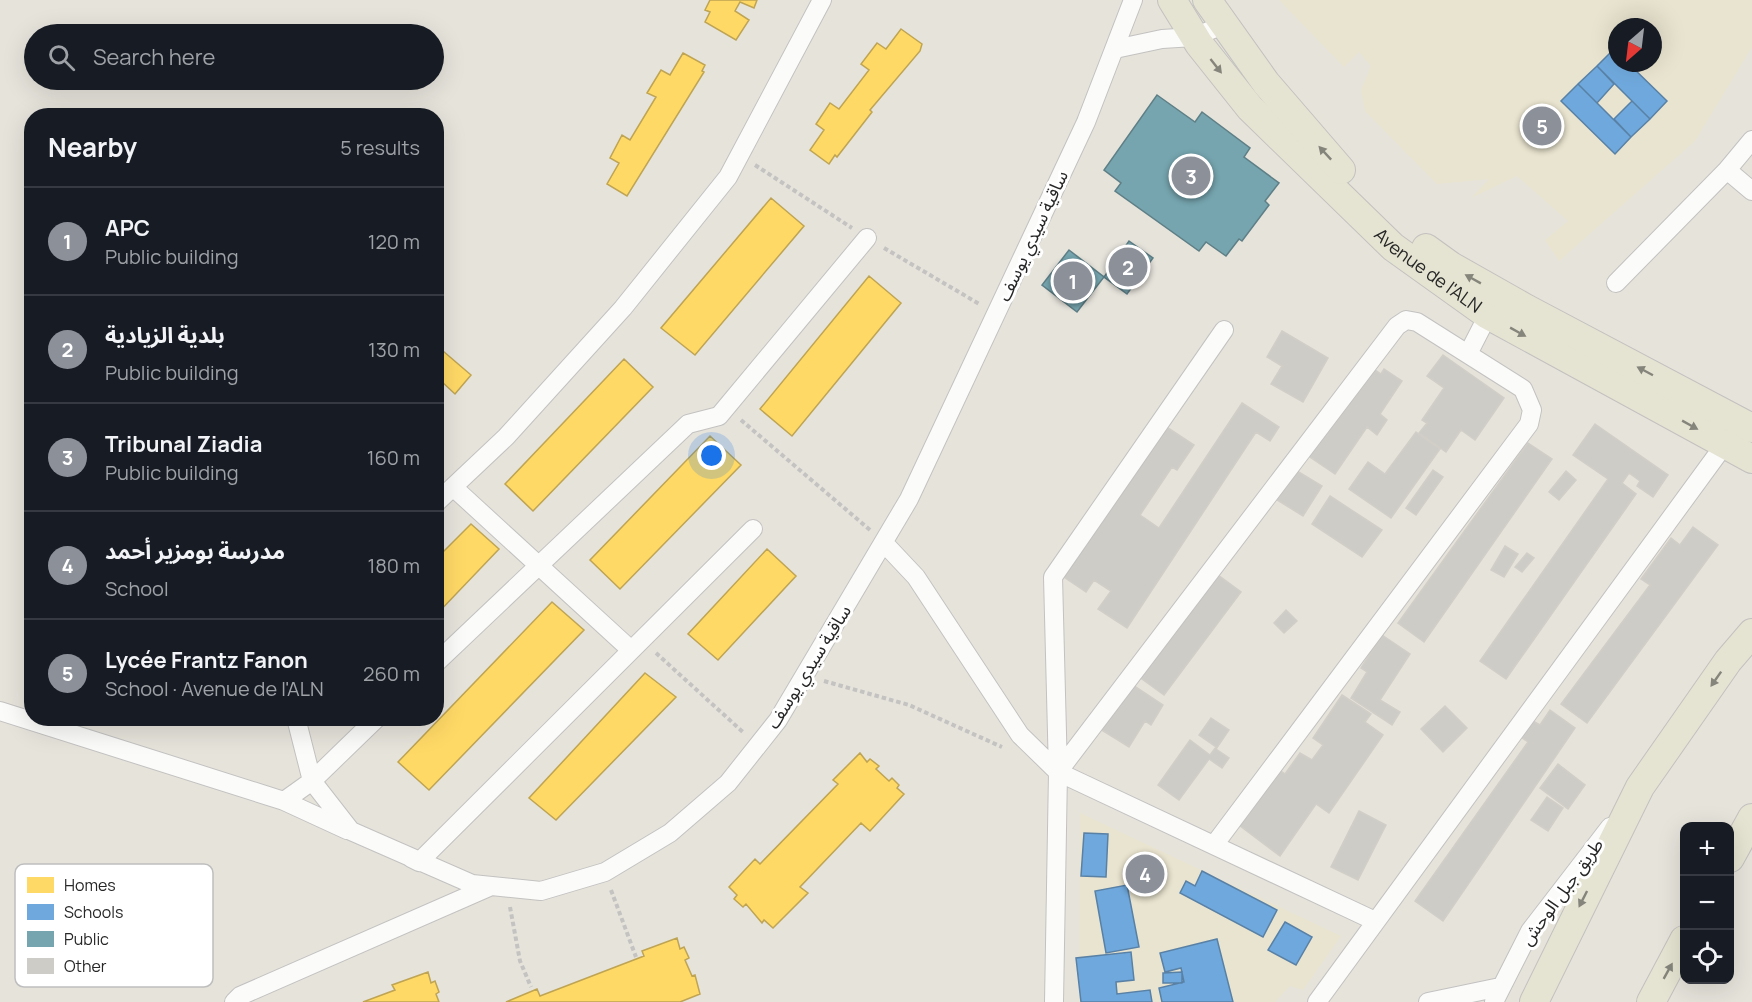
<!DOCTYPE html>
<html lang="en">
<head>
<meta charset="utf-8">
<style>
  body { margin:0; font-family:Manrope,"Noto Sans Arabic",sans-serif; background:#20242c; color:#f1f3f6 }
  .controls { position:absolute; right:18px; bottom:18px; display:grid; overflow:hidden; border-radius:12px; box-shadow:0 6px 24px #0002 }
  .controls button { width:54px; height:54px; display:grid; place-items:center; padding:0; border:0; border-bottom:2px solid #363941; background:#171b24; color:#f1f3f6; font:30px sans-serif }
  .compass { position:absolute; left:1608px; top:18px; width:54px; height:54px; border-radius:50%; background:#171b24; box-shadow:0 6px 24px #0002; rotate:208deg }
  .you { position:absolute; left:712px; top:456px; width:21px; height:21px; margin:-15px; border:4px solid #fff; border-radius:50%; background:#1a73e8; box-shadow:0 0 0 9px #1a73e833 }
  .badge { display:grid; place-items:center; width:39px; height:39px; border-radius:50%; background:#8c9099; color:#fff; font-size:20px; font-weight:700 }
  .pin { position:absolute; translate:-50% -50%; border:3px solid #fff; box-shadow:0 2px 6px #0006 }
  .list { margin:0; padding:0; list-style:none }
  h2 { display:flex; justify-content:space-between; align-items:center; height:78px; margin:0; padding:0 24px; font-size:26px }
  h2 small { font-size:20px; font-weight:400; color:#9ea1a6 }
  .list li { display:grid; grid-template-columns:39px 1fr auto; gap:18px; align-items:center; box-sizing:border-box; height:108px; padding:0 24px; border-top:2px solid #363941 }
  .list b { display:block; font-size:22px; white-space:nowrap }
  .list p { margin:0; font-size:20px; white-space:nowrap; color:#9ea1a6 }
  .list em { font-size:20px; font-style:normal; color:#9ea1a6 }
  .icon { flex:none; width:33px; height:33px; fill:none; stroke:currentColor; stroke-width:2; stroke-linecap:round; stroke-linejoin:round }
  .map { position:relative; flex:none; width:1752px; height:1002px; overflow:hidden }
  .search { position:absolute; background:#171b24; box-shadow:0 6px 24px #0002; left:24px; top:24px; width:420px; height:66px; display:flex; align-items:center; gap:15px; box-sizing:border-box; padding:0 21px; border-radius:33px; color:#9ea1a6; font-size:22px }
  .panel { position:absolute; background:#171b24; box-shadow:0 6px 24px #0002; left:24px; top:108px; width:420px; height:618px; border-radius:24px }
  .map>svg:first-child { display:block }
  .education { fill:#e9e4cf; fill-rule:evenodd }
  .homes { fill:#ffd966; stroke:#bea453; stroke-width:1.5 }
  .schools { fill:#6fa8dc; stroke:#5981a6; stroke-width:1.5 }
  .public { fill:#76a5af; stroke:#5e7f86; stroke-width:1.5 }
  .building { fill:#ceccc7; stroke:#d1cec8; stroke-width:1.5 }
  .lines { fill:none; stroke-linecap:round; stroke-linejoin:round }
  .street-casing { stroke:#c3c2c1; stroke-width:20 }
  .primary-casing { stroke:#c3c1bf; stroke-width:30 }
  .path { stroke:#c4c3c2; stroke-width:4; stroke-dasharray:4.5 3; stroke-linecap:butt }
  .street { stroke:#fbfbfa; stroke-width:18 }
  .primary { stroke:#e5e3d1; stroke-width:28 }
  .oneway { fill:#86857c }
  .labels { text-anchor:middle; stroke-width:6; stroke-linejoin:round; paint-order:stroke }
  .street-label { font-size:18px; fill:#272727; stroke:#fff }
  .key { fill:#fff; stroke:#bebebe; stroke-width:1.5 }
  .key-label { font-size:16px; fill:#272727 }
</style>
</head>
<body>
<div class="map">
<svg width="1752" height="1002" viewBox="0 0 1752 1002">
  <rect width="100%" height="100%" fill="#e6e3db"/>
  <path class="education" d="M1279,0h473v47l-57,94 -136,120 -14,-21 23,-19 -51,-45 -46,22 18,-19 -52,5 -72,-73 -4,-21 10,-24 -12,-14 -15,15zM1617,27h36v36h-36z
    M1080,813l261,123 -38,54 -13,-4 -15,16h-196z"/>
  <path class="homes" d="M710,0h47l-3,8 -14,-6 -5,9 14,9 -13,20 -31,-18 5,-10 -5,-2z
    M901,29l21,15 -2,7 -50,59 2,2 -35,45 -2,-2 -6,9 -19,-14 14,-20 -8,-6 14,-21 9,6 30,-39 -8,-6 16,-21 9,6z
    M683,53l22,12 -3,6 2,1 -77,124 -20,-12 12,-21 -9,-5 12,-23 8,5 26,-43 -9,-4 14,-23 9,5z
    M771,198l33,28 -109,129 -34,-27z
    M869,276l32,27 -109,133 -32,-27z
    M436,345l35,30 -16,19 -14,-13 2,-3 -7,-6z
    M624,359l29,28 -120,124 -28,-27z
    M710,436l31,29 -121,124 -30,-29z
    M471,524l28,25 -63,66v-56z
    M767,549l29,27 -78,84 -30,-26z
    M552,602l32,28 -155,160 -31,-28z
    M645,673l31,24 -120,123 -27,-22z
    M860,753l7,9 3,-3 9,7 -3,3 13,12 3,-3 7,7 -2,3 7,6 -34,37 -9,-8 -61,64 8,6 -35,35 -9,-8 -2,3 -16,-19 -3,3 -9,-8 3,-4 -8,-8 26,-28 5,5 78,-80 -5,-4z
    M677,938l3,11 4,-2 5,11 -4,2 7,16 3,-1 5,19 -20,8h-174l31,-13 3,7 104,-40 -2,-5z
    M428,972l3,11 4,-2 4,11 -3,2 3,8h-76l32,-12 -3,-5z"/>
  <path class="schools" d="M1614,49l3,3v11h11l39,38 -17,18 -53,-53z
    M1597,66l17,18 -17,19 -19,-19z
    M1578,84l53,53 -16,17 -54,-53z
    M1632,101l18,18 -19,18 -17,-18z
    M1084,833l24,1 -2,43 -25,-1z
    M1202,871l75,39 -14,27 -83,-44 6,-12 9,5z
    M1127,885l12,62 -33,6 -11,-62z
    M1285,922l27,15 -16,28 -28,-15z
    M1217,939l16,63h-71l-3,-14 25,-6 -3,-14 -16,4 -5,-19z
    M1131,952l3,28 -18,2 1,12 33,-4 2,12h-71l-5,-44z
    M1182,972v11h-19v-10z"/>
  <path class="public" d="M1157,95l38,27 7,-10 48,36 -6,9 35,26 -14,18 4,4 -27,36 -3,-2 -13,17 -20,-14 -7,9 -84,-60 6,-8 -17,-13z
    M1129,241l24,17 -26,36 -23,-17z
    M1069,250l35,27 -27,35 -35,-27z"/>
  <path class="building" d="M1282,331l46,27 -25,44 -32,-18 11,-18 -15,-9z
    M1443,355l61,43 -29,42 -14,-10 -15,22 -27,-19 8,-10 -5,-3 22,-32 -17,-12z
    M1368,365l13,9 3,-5 18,12 -22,33 7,6 -10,15 -10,-8 -32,47 -31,-21z
    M1242,403l37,24 -9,14 -14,-9 -129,196 -29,-19 13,-18 -17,-11 -8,12 -28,-19 98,-153 38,25 -17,25 -5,-3 -32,48 19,13z
    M1595,424l73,51 -15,22 -16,-11 3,-5 -11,-8 -7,10 14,11 -130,185 -26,-18 128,-182 -35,-24z
    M1416,432l24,17 -49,69 -42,-29 19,-27 17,12z
    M1528,443l24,16 -128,183 -26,-19z
    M1292,468l30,18 -19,30 -29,-18z
    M1433,470l10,7 -27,38 -10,-7z
    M1566,471l10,9 -17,20 -10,-8z
    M1330,496l52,34 -20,27 -50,-33z
    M1693,527l25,18 -131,178 -26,-19 89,-119 -9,-6 30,-41 9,7z
    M1505,546l13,8 -14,23 -13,-7z
    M1527,553l7,5 -12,14 -7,-5z
    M1214,572l27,20 -77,103 -26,-19z
    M1286,610l11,11 -13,12 -10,-10z
    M1382,635l28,19 -30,46 20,12 -8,13 -41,-27 16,-26 -6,-4z
    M1130,683l33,22 -12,20 -6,-4 -16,26 -29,-18z
    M1342,695l29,19 -6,8 18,13 -54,78 -13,-9 -36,52 -41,-31 39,-56 7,5 15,-21 12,7 11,-15 -10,-7z
    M1445,706l22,22 -24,24 -22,-23z
    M1550,710l25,18 -132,193 -28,-20 113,-159 -7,-5 12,-16 7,4z
    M1211,718l18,12 -13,19 13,9 -7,10 -13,-9 -30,41 -21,-15 32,-45 20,15 6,-8 -17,-12z
    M1558,764l27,21 -17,24 -28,-21z
    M1547,797l16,11 -15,23 -17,-11z
    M1359,811l27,14 -28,55 -27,-13z"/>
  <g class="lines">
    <g class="street-casing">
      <path id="street" d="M1115,49l47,-10 32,-2 29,-12
        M1727,170l25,-30
        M1616,283l111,-113 25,21
        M1468,354l20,-39
        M453,487l178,163
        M436,503l70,-66 117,-129 105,-131 94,-177
        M884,543l32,34 104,158 38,37 317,149
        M436,663l252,-239 31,-8 148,-178
        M0,711l284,90 63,29
        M296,718l16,63 39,50 121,53 69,7 64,-19 65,-39 58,-50 50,-63 131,-221 177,-377 47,-122
        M1058,772l339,-446 9,-6 11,2 106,67 9,21 -3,14 -315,421
        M284,801l28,-20 65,-63
        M411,858l8,4 334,-333
        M234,1002l6,-6 249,-109
        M1054,1002l4,-230 -5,-195 171,-247
        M1317,1002l408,-558
        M1428,1002l72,-15
        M1494,1002l36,-71 80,-104"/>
    </g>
    <g class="primary-casing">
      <g id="primary">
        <path id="s1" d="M1172,0l27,44 51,64 143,139 95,68 264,144"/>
        <path d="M1207,0l59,83 75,87"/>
        <path d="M1426,248l25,18 76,43 225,119"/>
        <path d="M1730,858l22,-40"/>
        <path d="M1534,1002l106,-215 88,-126 24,-28"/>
        <path d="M1651,1002l33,-62"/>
      </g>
    </g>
    <path class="path" d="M755,165l97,63
      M884,248l97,57
      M741,420l129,110
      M656,653l88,80
      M824,681l85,24 93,42
      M611,890l25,67
      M510,907l10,54 11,26"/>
    <use href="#street" class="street"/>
    <use href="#primary" class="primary"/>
  </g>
  <defs><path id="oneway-solid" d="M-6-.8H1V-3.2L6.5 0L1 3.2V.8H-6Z" transform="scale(1.5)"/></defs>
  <g class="oneway">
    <use href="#oneway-solid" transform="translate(1216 66) rotate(52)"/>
    <use href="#oneway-solid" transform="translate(1325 153) rotate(-133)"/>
    <use href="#oneway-solid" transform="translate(1473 279) rotate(-151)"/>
    <use href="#oneway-solid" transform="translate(1518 332) rotate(29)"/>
    <use href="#oneway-solid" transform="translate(1645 371) rotate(-152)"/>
    <use href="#oneway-solid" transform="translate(1690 425) rotate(29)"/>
    <use href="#oneway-solid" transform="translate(1716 679) rotate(125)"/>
    <use href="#oneway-solid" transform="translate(1583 899) rotate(117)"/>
    <use href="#oneway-solid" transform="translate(1668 971) rotate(-61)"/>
  </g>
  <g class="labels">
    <g class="street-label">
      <text transform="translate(1033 236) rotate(-65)" y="6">ساقية سيدي يوسف</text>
      <text dy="6" stroke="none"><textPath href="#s1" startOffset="375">Avenue de l'ALN</textPath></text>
      <text transform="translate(809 667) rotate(-58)" y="6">ساقية سيدي يوسف</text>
      <text transform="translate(1562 892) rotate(-54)" y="6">طريق جبل الوحش</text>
    </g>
  </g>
  <rect x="15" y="864" width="198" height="123" rx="9" class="key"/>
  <rect x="27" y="877" width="27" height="16" fill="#ffd966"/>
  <rect x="27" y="904" width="27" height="16" fill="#6fa8dc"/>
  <rect x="27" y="931" width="27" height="16" fill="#76a5af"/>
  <rect x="27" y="958" width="27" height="16" fill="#ceccc7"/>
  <g class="key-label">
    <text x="64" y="891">Homes</text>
    <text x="64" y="918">Schools</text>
    <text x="64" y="945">Public</text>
    <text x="64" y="972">Other</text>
  </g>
</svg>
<div class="controls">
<button>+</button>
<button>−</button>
<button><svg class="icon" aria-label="locate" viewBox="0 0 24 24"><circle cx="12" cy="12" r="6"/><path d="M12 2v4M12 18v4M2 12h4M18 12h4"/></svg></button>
</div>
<svg class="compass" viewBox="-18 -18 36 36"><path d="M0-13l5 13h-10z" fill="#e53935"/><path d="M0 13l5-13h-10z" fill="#9ea1a6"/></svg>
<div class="you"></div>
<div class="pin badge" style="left:1073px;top:281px">1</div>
<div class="pin badge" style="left:1128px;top:267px">2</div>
<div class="pin badge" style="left:1191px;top:176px">3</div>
<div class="pin badge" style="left:1145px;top:874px">4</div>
<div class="pin badge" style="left:1542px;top:126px">5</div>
<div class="search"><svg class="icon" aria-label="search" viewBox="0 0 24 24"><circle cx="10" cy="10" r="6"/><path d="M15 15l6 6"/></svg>Search here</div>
<section class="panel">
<h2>Nearby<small>5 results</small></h2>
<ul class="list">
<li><span class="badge">1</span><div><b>APC</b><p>Public building</p></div><em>120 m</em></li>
<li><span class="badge">2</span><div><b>بلدية الزيادية</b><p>Public building</p></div><em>130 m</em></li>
<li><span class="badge">3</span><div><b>Tribunal Ziadia</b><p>Public building</p></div><em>160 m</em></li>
<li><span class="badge">4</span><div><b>مدرسة بومزير أحمد</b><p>School</p></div><em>180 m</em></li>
<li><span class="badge">5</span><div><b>Lycée Frantz Fanon</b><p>School · Avenue de l'ALN</p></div><em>260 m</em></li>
</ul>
</section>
</div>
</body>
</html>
